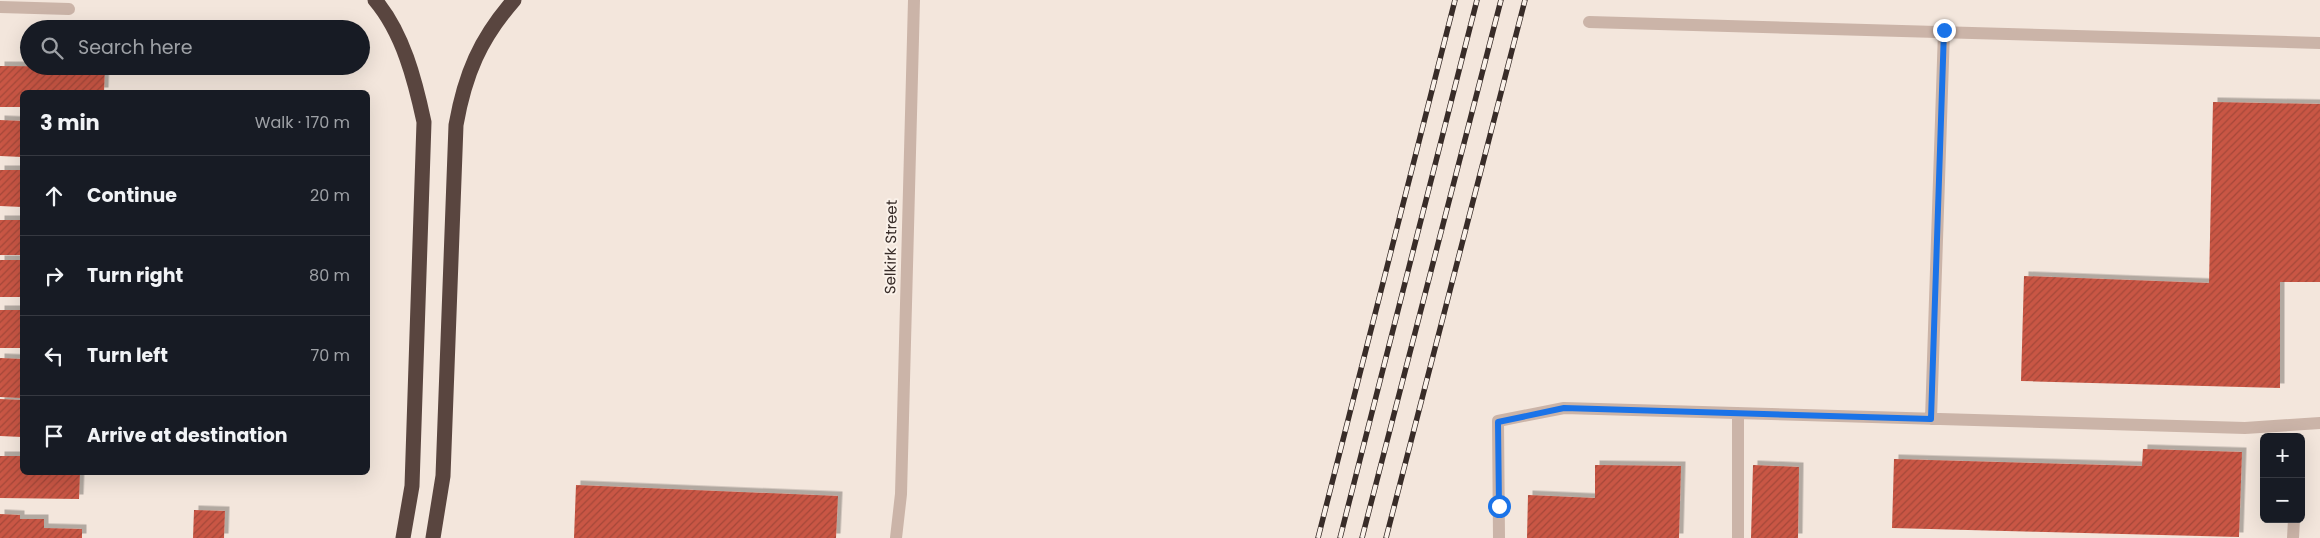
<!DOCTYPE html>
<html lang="en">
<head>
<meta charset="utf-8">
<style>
  body { margin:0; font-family:Poppins,sans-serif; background:#242831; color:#f1f3f6 }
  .controls { position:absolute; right:15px; bottom:15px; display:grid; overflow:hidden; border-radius:8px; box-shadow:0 5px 20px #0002 }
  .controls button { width:45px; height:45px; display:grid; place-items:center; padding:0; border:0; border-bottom:1px solid #363941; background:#171b24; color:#f1f3f6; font:25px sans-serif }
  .stop { position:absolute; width:15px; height:15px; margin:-11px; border:4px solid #1a73e8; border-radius:50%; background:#fff }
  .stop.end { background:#1a73e8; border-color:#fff; box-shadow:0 1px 5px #0008 }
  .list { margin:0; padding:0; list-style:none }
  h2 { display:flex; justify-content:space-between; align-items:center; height:65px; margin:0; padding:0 20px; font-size:21px }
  h2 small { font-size:16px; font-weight:400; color:#9ea1a6 }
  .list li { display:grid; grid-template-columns:32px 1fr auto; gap:15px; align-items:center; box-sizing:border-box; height:80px; padding:0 20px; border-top:1px solid #363941 }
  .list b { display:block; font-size:19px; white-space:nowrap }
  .list em { font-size:16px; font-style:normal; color:#9ea1a6 }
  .icon { flex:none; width:28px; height:28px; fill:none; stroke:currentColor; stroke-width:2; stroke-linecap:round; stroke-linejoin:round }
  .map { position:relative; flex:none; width:2320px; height:538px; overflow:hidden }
  .search { position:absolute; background:#171b24; box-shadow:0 5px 20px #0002; left:20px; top:20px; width:350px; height:55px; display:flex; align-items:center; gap:12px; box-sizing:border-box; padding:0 18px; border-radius:28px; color:#9ea1a6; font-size:19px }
  .panel { position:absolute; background:#171b24; box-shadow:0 5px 20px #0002; left:20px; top:90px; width:350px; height:385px; border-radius:8px }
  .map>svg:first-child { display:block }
  .building { fill:url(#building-hatch); filter:url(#shadow) }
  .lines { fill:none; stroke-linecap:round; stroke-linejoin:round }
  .minor { stroke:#cbb4a8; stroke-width:12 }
  .highway { stroke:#59453f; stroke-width:15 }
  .rail-casing { stroke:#382c28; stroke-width:5.5 }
  .rail { stroke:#faf1e9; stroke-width:4; stroke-dasharray:11; stroke-linecap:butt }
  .route { stroke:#1a73e8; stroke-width:6 }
  .labels { text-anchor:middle; stroke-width:4; stroke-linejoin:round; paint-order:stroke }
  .street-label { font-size:15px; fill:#382c28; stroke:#faf1e9 }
</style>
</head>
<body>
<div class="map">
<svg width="2320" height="538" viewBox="0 0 2320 538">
  <defs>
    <pattern id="building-hatch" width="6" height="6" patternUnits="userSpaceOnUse" patternTransform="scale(1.25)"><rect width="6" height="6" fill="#c95744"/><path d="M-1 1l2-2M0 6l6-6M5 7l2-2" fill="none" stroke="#a44839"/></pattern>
    <filter id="shadow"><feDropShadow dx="4.5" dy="-4.5" stdDeviation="0" flood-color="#0004"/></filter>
  </defs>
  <rect width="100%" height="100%" fill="#f3e6dc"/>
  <path class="building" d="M0,66l105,1 -1,25h-82v15h-22z
    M2213,102l107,2v178h-40v106l-259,-7 3,-105 185,7z
    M0,120l22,1v36l-22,-1z
    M0,170h22v37l-22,-1z
    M0,220h22v35h-22z
    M0,260h22v37h-22z
    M0,310h22v38h-22z
    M0,358l22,1v39l-22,-1z
    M0,399l22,1v37l-22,-1z
    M2143,449l99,3 -3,85 -347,-9 2,-69 248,7z
    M0,456h22v16h58l-1,27 -79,-1z
    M1595,465l86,1 -2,72h-152l1,-43 67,3z
    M1753,465l46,2 -1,71h-47z
    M576,485l262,11 -2,42h-262z
    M194,510l31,1 -1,27h-31z
    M0,514l20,1v4h24v9l38,1v9h-82z"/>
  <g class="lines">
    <path class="minor" d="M0,7l69,2
      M1589,22l731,21
      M1738,413v125
      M1931,419l13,-388
      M896,538l5,-44 13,-494
      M1499,538l-1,-117 66,-13 681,20 75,-5
      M2293,538l1,-19"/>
    <path class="highway" d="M375,0c28,33 40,80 49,122l-12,364 -9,52
      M433,538l10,-62 13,-351c9,-51 24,-86 58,-125"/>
    <g class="rail-casing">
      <path id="rail" d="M1318,538l137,-538
        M1340,538l137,-538
        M1362,538l139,-538
        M1386,538l139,-538"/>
    </g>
    <use href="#rail" class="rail"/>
  </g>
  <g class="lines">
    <path class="route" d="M1499,506l-1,-84 66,-14 367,11 13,-389"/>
  </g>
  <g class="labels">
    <g class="street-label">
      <text transform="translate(891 247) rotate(-89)" y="5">Selkirk Street</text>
    </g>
  </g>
</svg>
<div class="controls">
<button>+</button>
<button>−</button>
</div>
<div class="stop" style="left:1499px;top:506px"></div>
<div class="stop end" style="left:1944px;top:30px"></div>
<div class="search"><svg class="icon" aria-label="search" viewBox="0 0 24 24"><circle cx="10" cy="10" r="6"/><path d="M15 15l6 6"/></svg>Search here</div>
<section class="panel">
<h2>3 min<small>Walk · 170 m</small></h2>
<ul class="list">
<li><svg class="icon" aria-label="ahead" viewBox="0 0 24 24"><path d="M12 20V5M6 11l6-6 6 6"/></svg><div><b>Continue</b></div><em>20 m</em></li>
<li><svg class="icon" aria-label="right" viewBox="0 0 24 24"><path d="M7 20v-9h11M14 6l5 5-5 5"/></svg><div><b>Turn right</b></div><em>80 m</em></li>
<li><svg class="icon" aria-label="left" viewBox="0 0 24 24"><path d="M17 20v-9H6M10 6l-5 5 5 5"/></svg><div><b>Turn left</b></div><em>70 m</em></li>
<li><svg class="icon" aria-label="arrive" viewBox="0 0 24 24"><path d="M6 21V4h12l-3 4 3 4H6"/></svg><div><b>Arrive at destination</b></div></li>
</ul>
</section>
</div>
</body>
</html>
